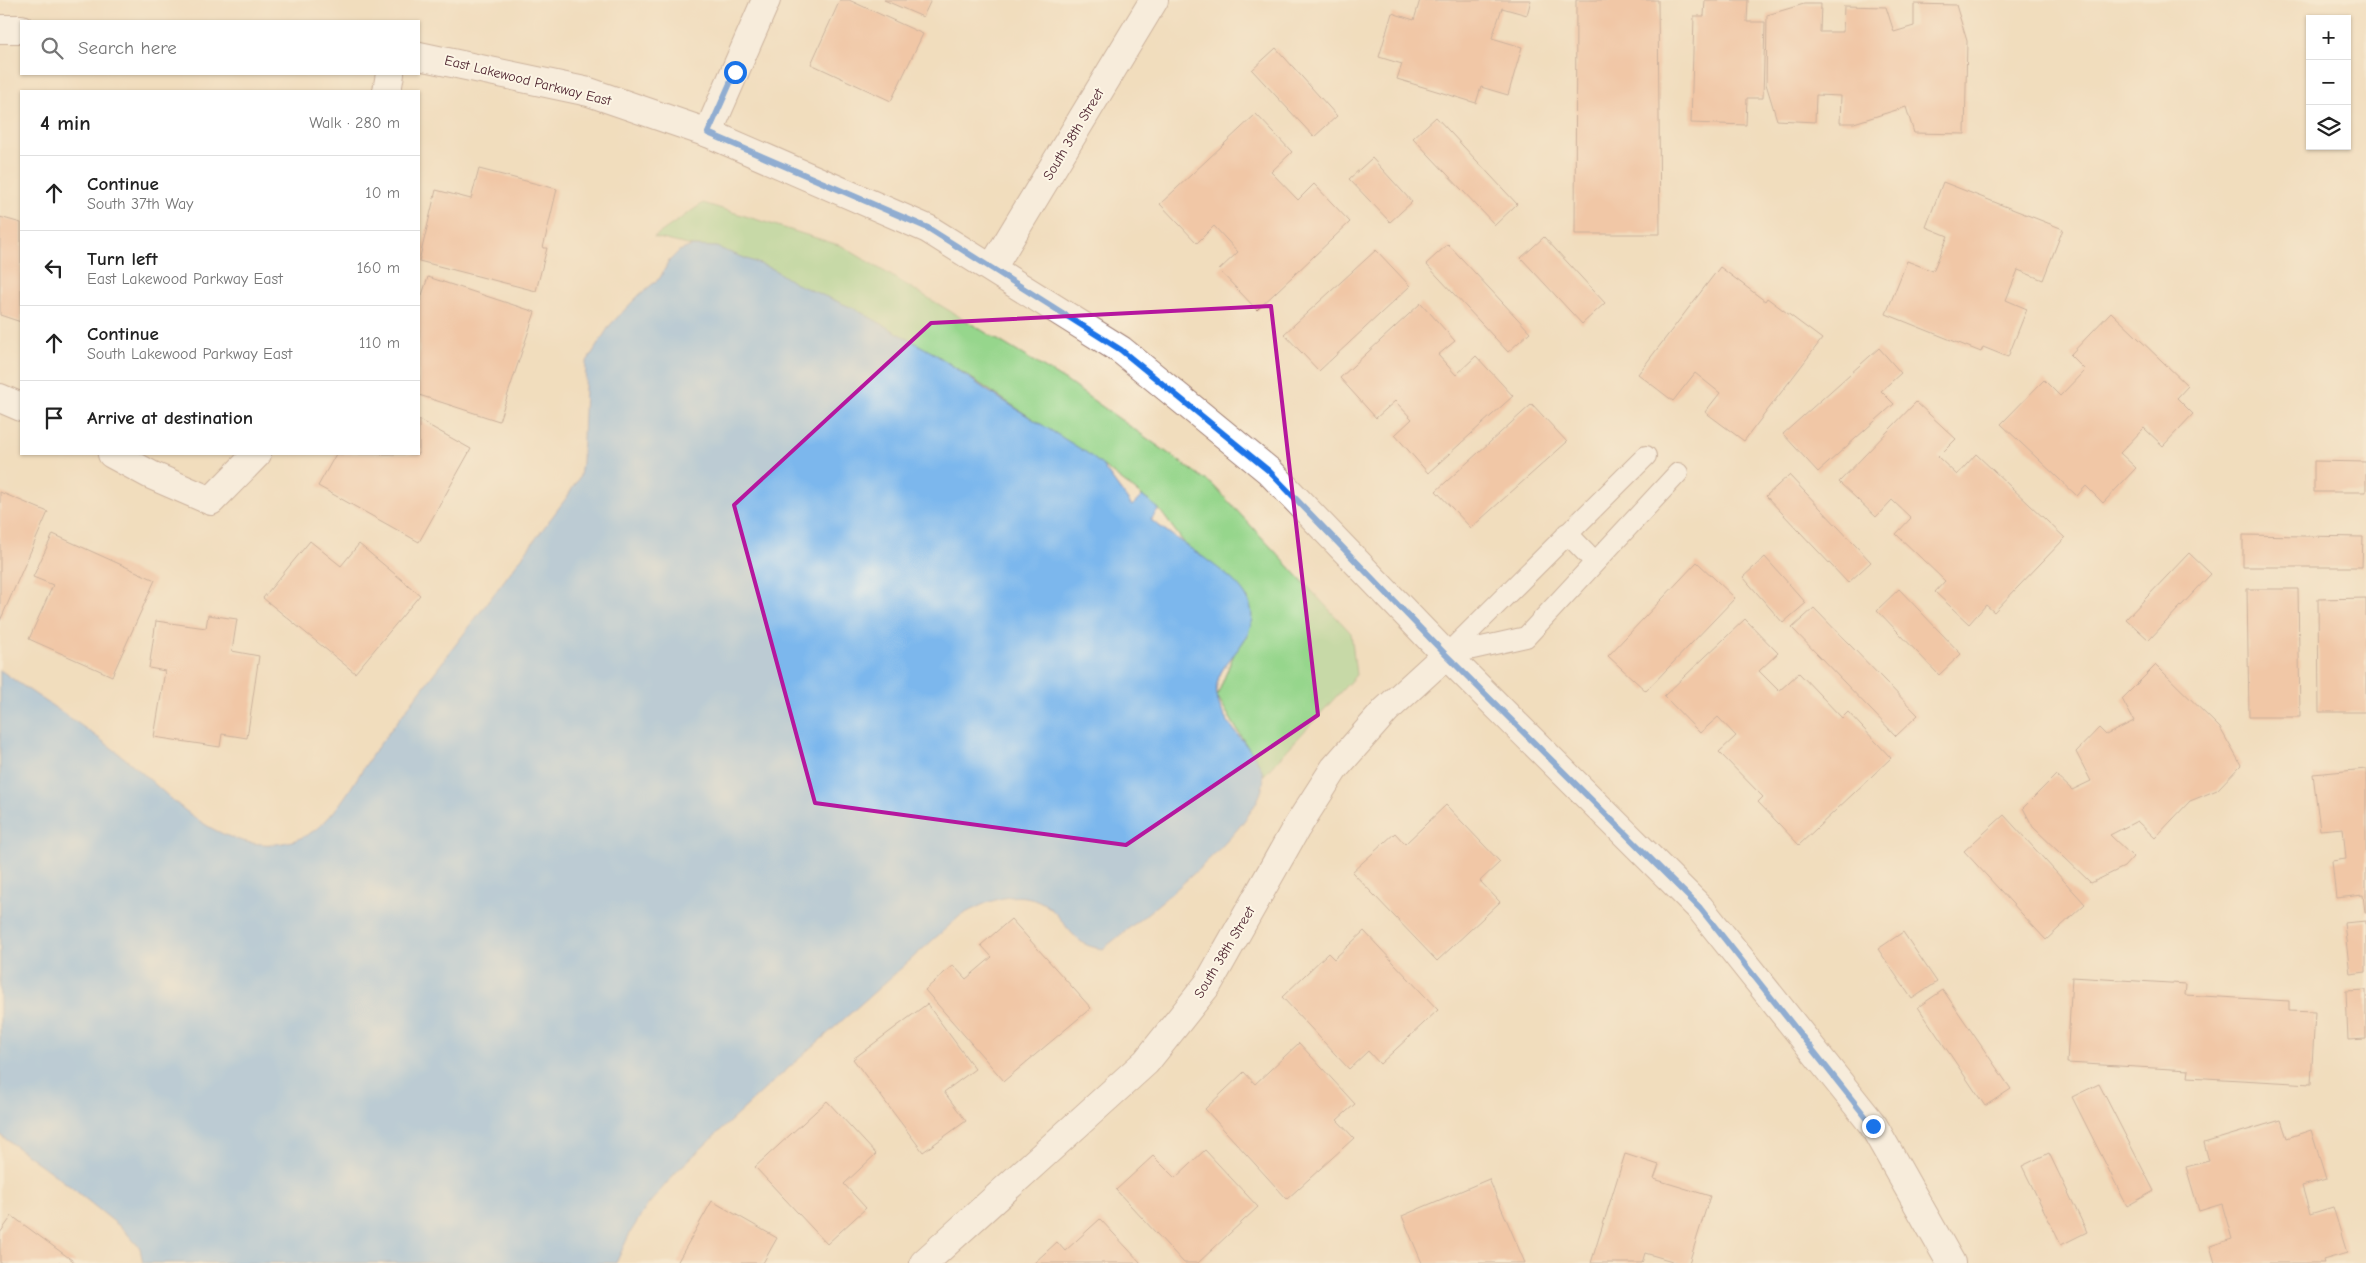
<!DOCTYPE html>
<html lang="en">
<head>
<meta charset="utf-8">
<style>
  body { margin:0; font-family:"Comic Neue",sans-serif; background:#f2f2f2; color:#222 }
  .controls { position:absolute; right:15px; top:15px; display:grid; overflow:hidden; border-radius:0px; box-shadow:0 1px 4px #0004 }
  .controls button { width:45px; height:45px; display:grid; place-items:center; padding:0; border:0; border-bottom:1px solid #e0e0e0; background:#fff; color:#222; font:25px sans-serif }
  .stop { position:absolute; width:15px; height:15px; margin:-11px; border:4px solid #1a73e8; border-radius:50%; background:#fff }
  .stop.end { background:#1a73e8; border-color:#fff; box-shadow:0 1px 5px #0008 }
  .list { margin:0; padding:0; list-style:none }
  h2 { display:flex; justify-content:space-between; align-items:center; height:65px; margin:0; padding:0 20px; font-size:21px }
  h2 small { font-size:16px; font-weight:400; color:#767676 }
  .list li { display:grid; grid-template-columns:32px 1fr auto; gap:15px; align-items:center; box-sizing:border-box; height:75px; padding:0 20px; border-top:1px solid #e0e0e0 }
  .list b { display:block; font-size:19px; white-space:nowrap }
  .list p { margin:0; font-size:16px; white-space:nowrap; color:#767676 }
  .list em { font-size:16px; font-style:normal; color:#767676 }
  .icon { flex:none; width:28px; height:28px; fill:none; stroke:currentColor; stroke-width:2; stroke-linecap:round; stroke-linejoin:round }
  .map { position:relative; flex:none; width:2366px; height:1263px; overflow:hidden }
  .search { position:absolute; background:#fff; box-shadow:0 1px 4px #0004; left:20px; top:20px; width:400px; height:55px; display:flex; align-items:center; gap:12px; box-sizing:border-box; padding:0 18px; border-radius:0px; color:#767676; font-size:19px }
  .panel { position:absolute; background:#fff; box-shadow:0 1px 4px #0004; left:20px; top:90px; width:400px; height:365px; border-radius:0px }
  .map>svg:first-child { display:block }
  .green { fill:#96d68c; stroke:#707a5c }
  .water { fill:#7bb7ed; stroke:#626b8c }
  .building { fill:#f1ad8b }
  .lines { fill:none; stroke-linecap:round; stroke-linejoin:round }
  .service-casing { stroke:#9e7e74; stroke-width:22 }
  .minor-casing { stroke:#9e7e74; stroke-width:30 }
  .tertiary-casing { stroke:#9e7e74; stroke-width:30 }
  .service { stroke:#fff; stroke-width:20 }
  .minor { stroke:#fff; stroke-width:28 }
  .tertiary { stroke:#fff; stroke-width:28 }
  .route { stroke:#1a73e8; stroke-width:6 }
  .marked { fill:none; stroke:#b5179e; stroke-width:4; stroke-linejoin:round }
  .labels { text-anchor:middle; stroke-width:4; stroke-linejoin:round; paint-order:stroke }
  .street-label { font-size:14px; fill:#4a1f2b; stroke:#fcf5e5 }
</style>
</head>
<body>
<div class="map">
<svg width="2366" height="1263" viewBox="0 0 2366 1263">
  <rect width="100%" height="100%" fill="#fcf5e5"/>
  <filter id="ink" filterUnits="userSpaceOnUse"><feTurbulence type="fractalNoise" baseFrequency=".02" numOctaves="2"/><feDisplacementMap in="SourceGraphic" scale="10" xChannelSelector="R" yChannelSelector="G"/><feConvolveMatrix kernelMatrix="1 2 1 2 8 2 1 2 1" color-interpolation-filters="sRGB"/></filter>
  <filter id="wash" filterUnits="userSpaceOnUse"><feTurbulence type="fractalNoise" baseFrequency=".0096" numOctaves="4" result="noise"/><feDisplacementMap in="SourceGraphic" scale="20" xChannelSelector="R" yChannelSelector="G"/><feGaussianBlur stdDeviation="1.12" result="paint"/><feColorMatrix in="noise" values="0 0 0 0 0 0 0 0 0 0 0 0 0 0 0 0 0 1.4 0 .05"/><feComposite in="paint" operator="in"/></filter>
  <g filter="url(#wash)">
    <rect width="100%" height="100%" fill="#f1ddbd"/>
    <path class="green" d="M703,203l139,43 224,135 147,104 138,148 5,42 -92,100 -47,-79 17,-42 14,-19v-37l-63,-54 -26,-35 -57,-44 -167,-111 -219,-107 -24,-1 -38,-9z"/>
    <path class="water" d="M692,246l24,1 57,22 21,14 61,26 80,45 53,37 99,62 15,12 30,41 10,-10 17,13 -8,11c17,12 34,25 52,37 37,27 70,50 32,96 -10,12 -21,25 -18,43 5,31 41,54 46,78 10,46 -125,146 -160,175 -5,-1 -13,-2 -18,-5 -14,-7 -23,-26 -35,-36 -28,-23 -63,-7 -90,8l-195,173 -87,81 -31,36 -17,27 -14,30h-473l-3,-15 -17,-19 -57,-46 -66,-48v-465c42,30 87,57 127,90 36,29 66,66 112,80 24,7 51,6 73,-8 27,-18 46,-58 65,-84 64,-84 127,-167 190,-251l13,-21 2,-14 4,-99 24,-38 29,-30 21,-17 9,-17 10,-10z"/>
    <g id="blocks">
      <path class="building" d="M840,0h9l74,34 -32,67 -80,-37z
        M884,0h47l-8,17z
        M1420,0h111l-4,15 -25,-7 -10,30 30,9 -14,48 -27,-8 -5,16 -79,-24 5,-15 -23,-7 13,-44 22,7z
        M1576,0h82l2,234h-85z
        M1705,0h43l-1,22h18l-2,76h-16l-1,27 -55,-2 3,-107h10z
        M1804,4h17l-1,28h23l1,-26 42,1 8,25 20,-6v-22l42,1 11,36 -2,93 -51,-1 -8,-26 -52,16h-14l1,-27 -25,-1 -1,27 -38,-2 -11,-36 1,-69z
        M1276,48l61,68 -23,21 -62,-67z
        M1256,114l36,38 -21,20 27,28 16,-16 36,38 -93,88 -38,-40 19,-18 -24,-26 -17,17 -37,-39z
        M1436,117l81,87 -22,21 -82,-87z
        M1372,158l40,44 -22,20 -41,-43z
        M479,169l78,20 -14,59h4l-11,43 -117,-30 17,-71 35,9z
        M1943,182l120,47 -20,51 -25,-10 -12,30 21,9 -19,48 -25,-10 -2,5 -95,-38 21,-53 26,10 15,-35 -22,-9z
        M0,217l21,6v99l-21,-7z
        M1544,237l61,66 -23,21 -61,-66z
        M1448,244l82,88 -22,20 -82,-88z
        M1376,250l34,36 -91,85 -35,-37z
        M1720,267l45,34 2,-3 55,41 -78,102 -39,-29 15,-19 -25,-20 -22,28 -35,-27z
        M428,277l107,35 -36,109 -80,-26v-91z
        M1421,303l34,38 -17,14 18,20 20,-19 37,40 -85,77 -33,-38 17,-16 -17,-18 -19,17 -36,-40z
        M2111,312l77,74 -11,12 16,16 -30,32 -19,-18 -24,25 16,15 -33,35 -17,-17 -9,10 -76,-72 43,-44 16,16 25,-26 -15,-15z
        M1879,348l22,25 -20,18 13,13 -76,68 -35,-38z
        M1916,402l40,37 -18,18 19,18 19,-21 89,84 -71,74 -8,-7 -17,19 -34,-32 10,-11 -49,-47 15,-16 -19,-18 -16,17 -37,-35z
        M1532,404l35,38 -96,86 -35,-37z
        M419,420l52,29 -52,93 -101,-56 18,-32h83z
        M2314,461l52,1v30h-52z
        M1789,475l82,87 -23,21 -82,-87z
        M0,492l48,20 -48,109z
        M53,534l102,46 -43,96 -83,-37 24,-54 -20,-8z
        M2243,535l120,2 -1,30h-119z
        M310,541l31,25 18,-22 61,51 -65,78 -92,-75z
        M2189,553l22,21 -62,66 -23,-21z
        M1765,557l41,46 -23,20 -40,-46z
        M1697,562l38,36 -89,93 -38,-35z
        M1899,589l62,65 -22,21 -62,-65z
        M2247,589h51l2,128h-51z
        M2366,598v114h-47l-1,-113z
        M1814,608l104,107 -22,21 -104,-108z
        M208,615l29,4 -5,32 27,5 -12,82 -25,-4 -2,13 -66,-10 11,-66 -16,-3 7,-47 50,7z
        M1745,619l33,34 -19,18 20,20 20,-18 43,45 6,-6 43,46 -92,87 -41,-43 5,-5 -44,-45 17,-16 -18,-19 -18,16 -36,-37z
        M2156,665l64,63 21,37 -24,25 -27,11 -35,37 -18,-17 -27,14 23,22 -9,10 -33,16 -58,-56 -10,-19 33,-33 16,15 19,-9 -15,-29 23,-24 7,7 28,-14 -12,-22z
        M2366,769v144h-1l-2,-18 -27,3 -4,-37 14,-2 -3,-31 -23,2 -7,-56z
        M1446,805l54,57 -20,19 20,21 -63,59 -85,-89 43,-39 10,11z
        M2004,815l81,89 -39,36 -82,-89z
        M1011,919l80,89 -87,73 -79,-91 28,-25 13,14 26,-22 -11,-12z
        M2366,921v51l-16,2 -6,-51z
        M1364,931l74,79 -58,54 -12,-13 -19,18 -67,-72 46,-44 6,6z
        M1903,932l34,50 -25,17 -34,-50z
        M2072,977l114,7 -1,11 104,6v10l26,1 -4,72 -123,-7 1,-7 -122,-7z
        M1943,990l68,99 -26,17 -67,-99z
        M2366,990v49l-18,1 -2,-49z
        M927,1004l48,65 -31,23 22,29 -43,31 -70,-93z
        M1299,1043l56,61 -18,16 17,18 -67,61 -82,-90 39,-37 11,12z
        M2099,1084l55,107 -27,15 -55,-109z
        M827,1101l49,53 -32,30 22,24 -39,36 -72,-77z
        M2281,1120l6,18 24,-8 15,49 -24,7 8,28 23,-7 14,46 -24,7 1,3h-109l-5,-17 22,-7 -10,-35 -23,7 -13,-44 23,-6 -5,-18z
        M1205,1150l53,57 -60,56h-14l-68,-73 37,-34 22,22z
        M2049,1153l38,79 -26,13 -39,-79z
        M1625,1154l34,11 -5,14 56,17 -21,67h-10l-34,-10 -3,10h-51z
        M1489,1179l36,84h-103l-20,-47z
        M712,1201l65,37 -14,25h-86z
        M12,1216l64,47h-76v-30z
        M1100,1219l41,44h-107l23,-21 8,9z"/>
    </g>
  </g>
  <g filter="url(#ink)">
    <use href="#blocks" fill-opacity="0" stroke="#9e7e74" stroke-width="1"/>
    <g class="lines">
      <g class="service-casing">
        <path id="service" d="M1567,533l28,29
          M1446,655l80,-18 152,-164
          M1446,655l200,-199"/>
      </g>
      <g class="minor-casing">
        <path id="minor" d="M387,91l3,-17
          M708,133l58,-133
          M0,398l21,9
          M112,454l39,21 60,26 46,-47
          M924,1263l222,-201 62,-78 87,-154 39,-61 52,-59 60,-55"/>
      </g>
      <g class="tertiary-casing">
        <path id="tertiary" d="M0,29h21
          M419,56l170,36 119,41 220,96 193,121 148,121 177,184 254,253 173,217 78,138
          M992,268l162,-268"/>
      </g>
      <use href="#service" class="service"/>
      <use href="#minor" class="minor"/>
      <use href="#tertiary" class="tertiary"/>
    </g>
  </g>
  <g class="lines" filter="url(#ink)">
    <path class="route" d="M735,72l-27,61 220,95 193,122 148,121 177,184 254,253 173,218"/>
  </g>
  <path d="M0 0H2366V1263H0ZM1271,306l47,409 -192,130 -311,-42 -81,-298 197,-182z" fill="#f1ddbd" fill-opacity=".55" fill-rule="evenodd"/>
  <path class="marked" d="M1271,306l47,409 -192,130 -311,-42 -81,-298 197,-182z"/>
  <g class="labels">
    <g class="street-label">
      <text transform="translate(528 80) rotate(14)" y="5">East Lakewood Parkway East</text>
      <text transform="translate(1073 134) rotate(-59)" y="5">South 38th Street</text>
      <text transform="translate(1224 952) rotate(-59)" y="5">South 38th Street</text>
    </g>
  </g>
</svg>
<div class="controls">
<button>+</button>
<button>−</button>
<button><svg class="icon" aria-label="layers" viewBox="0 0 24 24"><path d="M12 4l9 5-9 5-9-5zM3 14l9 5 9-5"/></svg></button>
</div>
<div class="stop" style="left:735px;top:72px"></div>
<div class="stop end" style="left:1873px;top:1126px"></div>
<div class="search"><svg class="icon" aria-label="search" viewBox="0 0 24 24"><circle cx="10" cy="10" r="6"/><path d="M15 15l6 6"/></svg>Search here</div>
<section class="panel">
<h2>4 min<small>Walk · 280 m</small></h2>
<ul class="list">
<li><svg class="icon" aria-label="ahead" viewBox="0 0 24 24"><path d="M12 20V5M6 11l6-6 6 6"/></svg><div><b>Continue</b><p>South 37th Way</p></div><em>10 m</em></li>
<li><svg class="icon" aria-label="left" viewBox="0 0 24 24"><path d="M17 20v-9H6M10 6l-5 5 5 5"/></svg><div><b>Turn left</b><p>East Lakewood Parkway East</p></div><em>160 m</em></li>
<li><svg class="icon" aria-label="ahead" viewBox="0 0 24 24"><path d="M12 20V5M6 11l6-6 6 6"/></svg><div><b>Continue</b><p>South Lakewood Parkway East</p></div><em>110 m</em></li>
<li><svg class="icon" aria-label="arrive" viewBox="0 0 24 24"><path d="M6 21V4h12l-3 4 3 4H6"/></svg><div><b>Arrive at destination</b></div></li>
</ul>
</section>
</div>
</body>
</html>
